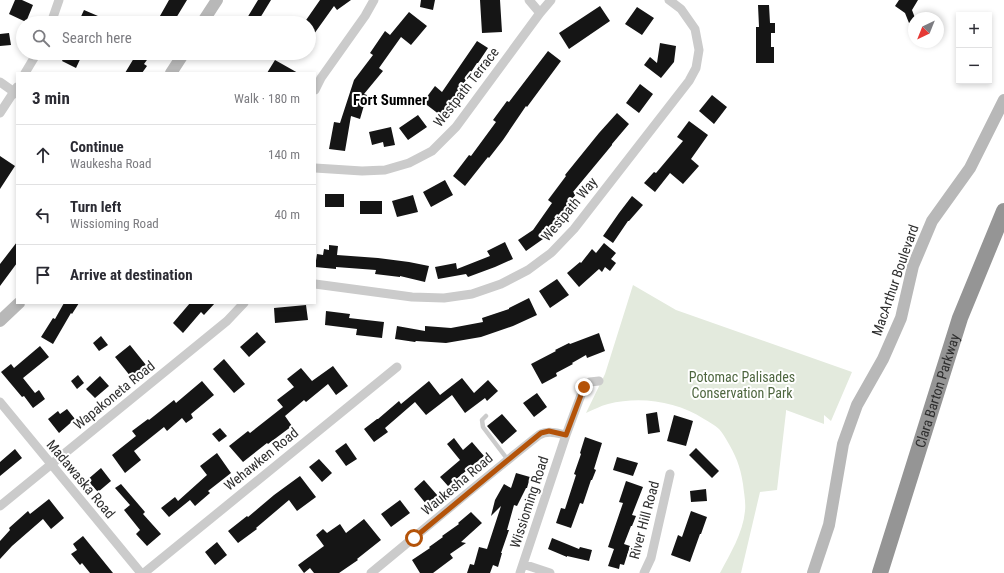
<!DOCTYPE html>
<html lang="en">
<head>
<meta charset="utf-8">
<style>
  body { margin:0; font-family:"Roboto Condensed",sans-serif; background:#f2f2f3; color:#2b2b33 }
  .controls { position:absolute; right:12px; top:12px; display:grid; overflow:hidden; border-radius:0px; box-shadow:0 2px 6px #0003 }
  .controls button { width:36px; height:36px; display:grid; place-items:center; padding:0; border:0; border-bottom:1px solid #e1e1e2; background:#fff; color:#2b2b33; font:20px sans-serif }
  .compass { position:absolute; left:908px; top:12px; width:36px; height:36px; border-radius:50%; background:#fff; box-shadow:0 2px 6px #0003; rotate:223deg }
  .stop { position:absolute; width:12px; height:12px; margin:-9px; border:3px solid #b45309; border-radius:50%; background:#fff }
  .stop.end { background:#b45309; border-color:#fff; box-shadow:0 1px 4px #0008 }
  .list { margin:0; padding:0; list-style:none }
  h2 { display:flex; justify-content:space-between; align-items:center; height:52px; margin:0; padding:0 16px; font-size:17px }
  h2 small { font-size:13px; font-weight:400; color:#7c7c81 }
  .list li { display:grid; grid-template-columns:26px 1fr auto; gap:12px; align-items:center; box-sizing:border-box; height:60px; padding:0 16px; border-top:1px solid #e1e1e2 }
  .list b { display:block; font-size:15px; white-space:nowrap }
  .list p { margin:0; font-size:13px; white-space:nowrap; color:#7c7c81 }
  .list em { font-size:13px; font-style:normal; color:#7c7c81 }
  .icon { flex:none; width:22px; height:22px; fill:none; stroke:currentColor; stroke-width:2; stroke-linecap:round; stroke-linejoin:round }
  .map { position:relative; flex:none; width:1004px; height:573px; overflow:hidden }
  .search { position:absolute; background:#fff; box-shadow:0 2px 6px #0003; left:16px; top:16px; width:300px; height:44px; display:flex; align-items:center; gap:10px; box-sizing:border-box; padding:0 14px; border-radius:22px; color:#7c7c81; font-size:15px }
  .panel { position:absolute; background:#fff; box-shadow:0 2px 6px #0003; left:16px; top:72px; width:300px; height:232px; border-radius:0px }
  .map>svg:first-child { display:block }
  .green { fill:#e3eadd }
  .building { fill:#151515 }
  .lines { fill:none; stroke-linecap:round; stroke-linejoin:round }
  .lane { stroke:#cbcbcb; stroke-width:4.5 }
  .street { stroke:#cbcbcb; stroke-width:9 }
  .secondary { stroke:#b8b8b8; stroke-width:12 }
  .highway { stroke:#959595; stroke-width:16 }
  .route { stroke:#b45309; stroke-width:5 }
  .labels { text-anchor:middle; stroke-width:4; stroke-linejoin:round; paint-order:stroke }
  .street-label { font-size:14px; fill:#2e2e2e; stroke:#fff }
  .park-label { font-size:14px; fill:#4e663f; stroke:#fff }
  .neighbourhood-label { font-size:15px; font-weight:bold; fill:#000; stroke:#fff }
</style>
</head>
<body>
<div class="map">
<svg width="1004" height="573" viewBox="0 0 1004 573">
  <rect width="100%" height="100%" fill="#fff"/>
  <path class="green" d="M633,285l43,25 176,62 -21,49 -7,-6v9l-38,-14v2l-9,78 -17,2 -19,81h-21c10,-19 23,-40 25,-62 1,-9 -1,-17 -2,-27 -3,-19 -7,-28 -17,-45 -2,-3 -4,-7 -7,-10 -4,-4 -10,-7 -15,-10 -28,-18 -64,-23 -96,-15 -8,2 -15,6 -22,9l19,-39z"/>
  <path class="building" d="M15,0h7l11,5 -7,17 -17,-8z
    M169,0h18l-14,23h-17z
    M258,0h13l-14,23h-13z
    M320,0h31l-14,10 -3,-4 -25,35v-18h-5z
    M421,0h14l-2,10 -13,-3z
    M480,0h20l2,32 -20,1z
    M899,0h19l-6,10 3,8 -1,2 -5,3 -4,-10 -10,-7z
    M758,5h11l1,18h5v10h-4v14h3v16h-18v-36h3z
    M600,6l10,15 -41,28 -10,-16z
    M637,7l17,11 -12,17 -17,-11z
    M84,10l14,6 -3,7h-17z
    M409,12l18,14 -16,19 -10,-8 -22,31 4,3 -19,23 3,1 -7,24 -9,-3 -6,35 -16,-2 5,-27 6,1 14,-43 19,-25 -3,-2 15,-22 5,4z
    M9,33l2,12 -11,1v-12z
    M477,41l11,7 -10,15h-1l-17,26 -20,26 -17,-13 12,-16 7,6z
    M660,43l16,3 -2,16 -13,16 -17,-13 6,-8 7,6z
    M548,51l13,10 -34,46 -1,-1 -23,34 -14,18 -1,-1 -23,29 -12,-10 16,-21 2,1 25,-34 -3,-2 14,-19 2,1z
    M66,53h17l-7,15 -14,-7z
    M137,53h15l-8,11 3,2 -5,7h-17z
    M275,60l23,13h-31z
    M640,84l13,10 -14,19 -13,-10z
    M712,95l15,12 -13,17 -15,-13z
    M617,113l12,11 -17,20v1l-39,47 3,2 -33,45 -17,12 -8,-11 15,-10 19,-27 -4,-3 18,-24 -1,-1 34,-42z
    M418,115l9,12 -19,13 -9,-12z
    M689,121l19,14 -17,24 8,7 -16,18 -13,-11 -15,19 -11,-9 10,-11 2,1 27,-32 -6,-4z
    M391,127l4,18 -11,2 -1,-5 -11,3 -3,-13z
    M0,156l15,10 -15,23z
    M445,180l8,15 -22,12 -8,-15z
    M325,194h19v13h-19z
    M413,195l5,17 -21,5 -5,-16z
    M632,196l11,9 -14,16h-1l-15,22 -10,-7 16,-23z
    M360,201h22v13h-22z
    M17,242v21l-17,23v-22z
    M505,242l8,17 -18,8 -27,10 -2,-3 -28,5 -3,-12 21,-4 1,6 33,-13 -3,-5z
    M604,243l12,10 -5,6 5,4 -6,8 -5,-4 -3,5 -3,-3 -20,18 -12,-14 13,-11 1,1 11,-14 4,4z
    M329,245l9,1 -1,9 41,3 31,4 20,4 -4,16 -25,-6v1l-25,-3 1,-4 -40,-3v2l-21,-2 2,-13 6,1 1,-6 5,1z
    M557,279l12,16 -19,13 -11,-17z
    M529,298l8,17 -24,11 -32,11 -35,6 -30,-2 -1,1 -20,-3 2,-13 28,5v-5l26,2 32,-6 -1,-4 27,-9v-1z
    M64,303h15l-7,11 -1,-1 -18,31 -12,-7 12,-19 2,1z
    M190,303h25l-11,12 -3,-3 -18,21 -10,-10z
    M306,305l2,15 -33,3 -1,-15z
    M326,311l24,3 -1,4 35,4 -2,16 -26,-3 1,-6 -32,-4z
    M257,332l9,10 -17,15 -9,-10z
    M599,333l6,18 -18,7 -1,-3 -14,8 1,1 -17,9 1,3 -15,8 -11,-20 25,-13 -1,-1 14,-7 1,1z
    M101,336l7,9 -9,6 -6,-8z
    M130,345l16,20 -15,12 -16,-20z
    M40,346l9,11 -26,21 12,15 4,-3 6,9 -12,9 -9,-12 -2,1 -21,-25 10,-8 3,4z
    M224,359l21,25 -11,9 -21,-24z
    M333,366l15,20 -12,9 -8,-11 -22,18 -2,-2 -19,16 7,10 -24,18 -1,-1 -24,19 -14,-16 19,-15 2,2 33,-26 -6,-7 17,-13 -7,-8 14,-11 11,13z
    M78,375l6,8 -7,6 -6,-8z
    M100,376l9,10 -14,12 -9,-9z
    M462,378l12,15 14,-13 10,11 -11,10 -2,-3 -20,15 -13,-18 -26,20 -11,-13 -30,26 3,4 -14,10 -10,-13 13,-10h1l21,-18 2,3 28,-23 11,14z
    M202,381l12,14 -23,19 2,4 -7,5 -4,-5 -15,13 -3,-4 -30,24 7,9 -16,13 -13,-18 24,-19 -4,-5 16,-12 1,1 25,-20 2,3z
    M537,393l10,14 -13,10 -11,-14z
    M67,409l8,10 -16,14 -11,-14 10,-8 2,3z
    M657,412l3,20 -12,2 -2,-20z
    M502,414l15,17 -15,13 -15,-18z
    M674,415l19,6 -7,25 -19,-5z
    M220,428l7,8 -8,6 -7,-8z
    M585,437l17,6 -8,26 2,1 -4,10h-1l-8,24 -3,-1 -9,25 -15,-5 5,-15 4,1 11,-34 -2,-1 7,-20 -1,-1z
    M454,438l9,12 9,-8 12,14 -36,30 -8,-9 20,-17 -13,-16z
    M346,443l11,16 -11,7 -11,-15z
    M696,448l23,23 -7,7 -23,-23z
    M15,449l7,9 -22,18v-14z
    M217,453l14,20 -23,18 2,2 -15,13 -5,-6 -21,17 -8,-9 14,-11 3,4 29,-26 -7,-9z
    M617,457l21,6 -5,13 -20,-6z
    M319,459l13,14 -10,9 -13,-15z
    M101,468l10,13 -13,11 -11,-12z
    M516,473l14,4 -3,11h-1l-9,18 -3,-1 -7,25h2l-8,23h1l-4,14 -5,-2 -3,8h-23l3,-9 4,1 5,-18 8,2 14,-43 -10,10 4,-16 9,-16 7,4z
    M300,476l16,21 -19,14 -8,-11 -33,28 1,1 -19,14 -10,-12 19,-15 1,1 26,-22z
    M424,480l14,16 -11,9 -13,-16z
    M626,481l17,6 -11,28 4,1 -4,10h-1l-7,18 6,2 -6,19 -4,-1 -1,5 -11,-3 6,-17 -6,-2 15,-44 -4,-1z
    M121,484l24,28 -2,2 18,20 -14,12 -11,-12 4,-4 -16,-20 6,-5 -15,-17z
    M706,489l1,12 -16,1 -1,-11z
    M49,499l15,19 -13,11 -8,-10 -31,27 -12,13v-18l10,-11 -1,-2 19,-17 2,3z
    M400,500l10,13 -19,14 -10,-13z
    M691,511l16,6 -6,17h-1l-10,28 -19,-7 7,-20 4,2z
    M471,512l11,11 -21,19 5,1 -16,11 3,4 -20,15h-13l-8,-13 18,-12 -1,-1 14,-10 -1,-1 17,-12 -1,-1z
    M364,519l17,21 -24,19 1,1 -19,13h-25l-4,-5 -6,5 -6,-8 26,-19 -8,-11 7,-6 4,4 13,-9 6,9z
    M83,536l13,16 17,21h-23l-8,-10 -2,2 -9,-11 6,-4 -4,-6z
    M552,538l27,11 1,-2 12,3 -3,11 -22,-5v1l-19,-8z
    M217,542l10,13 -12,10 -10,-13z"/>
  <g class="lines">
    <path class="lane" d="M486,416l-4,4 1,7 25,33"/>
    <path class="street" d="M529,0l11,13
      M51,23l8,-23
      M25,73l12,-20
      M0,82l17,12
      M315,90l6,-12 44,-62 9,-16
      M0,113l17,-26
      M315,168l47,3 23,-1 24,-7 23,-12 24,-24 84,-114 11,-13
      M315,284l97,13 32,1 28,-4 29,-10 27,-14 23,-17 23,-24 115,-148 7,-13 3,-18 -4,-21 -14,-20 -12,-9
      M0,402l141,171
      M0,506l227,-185 17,-18
      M523,564l27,9
      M144,573l253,-206
      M371,573c56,-46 111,-93 168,-138 9,-5 17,-2 27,0
      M520,573l46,-138 18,-48 6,-5 9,-1
      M644,573l7,-15 19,-84"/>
    <path class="secondary" d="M202,23l15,-23
      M171,73l13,-20
      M0,321l19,-18
      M813,573l16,-48 14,-81 14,-39 26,-46 18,-41 12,-52 19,-45 38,-53 34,-68"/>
    <path class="highway" id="s1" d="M880,573l80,-255 44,-107"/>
  </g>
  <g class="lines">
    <path class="route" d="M414,538l94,-78 33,-27 8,-2 17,4 18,-48"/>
  </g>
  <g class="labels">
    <g class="street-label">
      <text transform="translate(466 87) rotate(-52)" y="5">Westpath Terrace</text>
      <text transform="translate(569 209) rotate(-50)" y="5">Westpath Way</text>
      <text transform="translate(895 280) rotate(-71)" y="5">MacArthur Boulevard</text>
      <text dy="5" stroke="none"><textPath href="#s1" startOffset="191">Clara Barton Parkway</textPath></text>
      <text transform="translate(114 395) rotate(-39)" y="5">Wapakoneta Road</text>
      <text transform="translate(261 459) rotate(-39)" y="5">Wehawken Road</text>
      <text transform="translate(81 479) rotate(50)" y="5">Madawaska Road</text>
      <text transform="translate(457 484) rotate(-40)" y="5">Waukesha Road</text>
      <text transform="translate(529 502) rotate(-72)" y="5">Wissioming Road</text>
      <text transform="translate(644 520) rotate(-75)" y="5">River Hill Road</text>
    </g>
    <g class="park-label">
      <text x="742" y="382">Potomac Palisades<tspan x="742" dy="16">Conservation Park</tspan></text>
    </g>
    <g class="neighbourhood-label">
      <text x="390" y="105">Fort Sumner</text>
    </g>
  </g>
</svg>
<div class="controls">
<button>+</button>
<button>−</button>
</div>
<svg class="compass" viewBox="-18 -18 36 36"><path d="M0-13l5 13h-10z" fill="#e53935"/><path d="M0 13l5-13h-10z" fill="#7c7c81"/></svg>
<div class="stop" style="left:414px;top:538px"></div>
<div class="stop end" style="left:584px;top:387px"></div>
<div class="search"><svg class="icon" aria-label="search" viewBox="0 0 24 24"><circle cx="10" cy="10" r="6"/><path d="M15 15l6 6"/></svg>Search here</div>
<section class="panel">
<h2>3 min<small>Walk · 180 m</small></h2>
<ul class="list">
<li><svg class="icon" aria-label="ahead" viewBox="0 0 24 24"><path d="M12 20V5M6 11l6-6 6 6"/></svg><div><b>Continue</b><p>Waukesha Road</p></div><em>140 m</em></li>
<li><svg class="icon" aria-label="left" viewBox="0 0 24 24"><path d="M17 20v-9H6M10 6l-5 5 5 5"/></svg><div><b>Turn left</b><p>Wissioming Road</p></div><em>40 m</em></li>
<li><svg class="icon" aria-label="arrive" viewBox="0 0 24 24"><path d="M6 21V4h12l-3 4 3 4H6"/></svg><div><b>Arrive at destination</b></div></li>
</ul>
</section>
</div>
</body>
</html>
